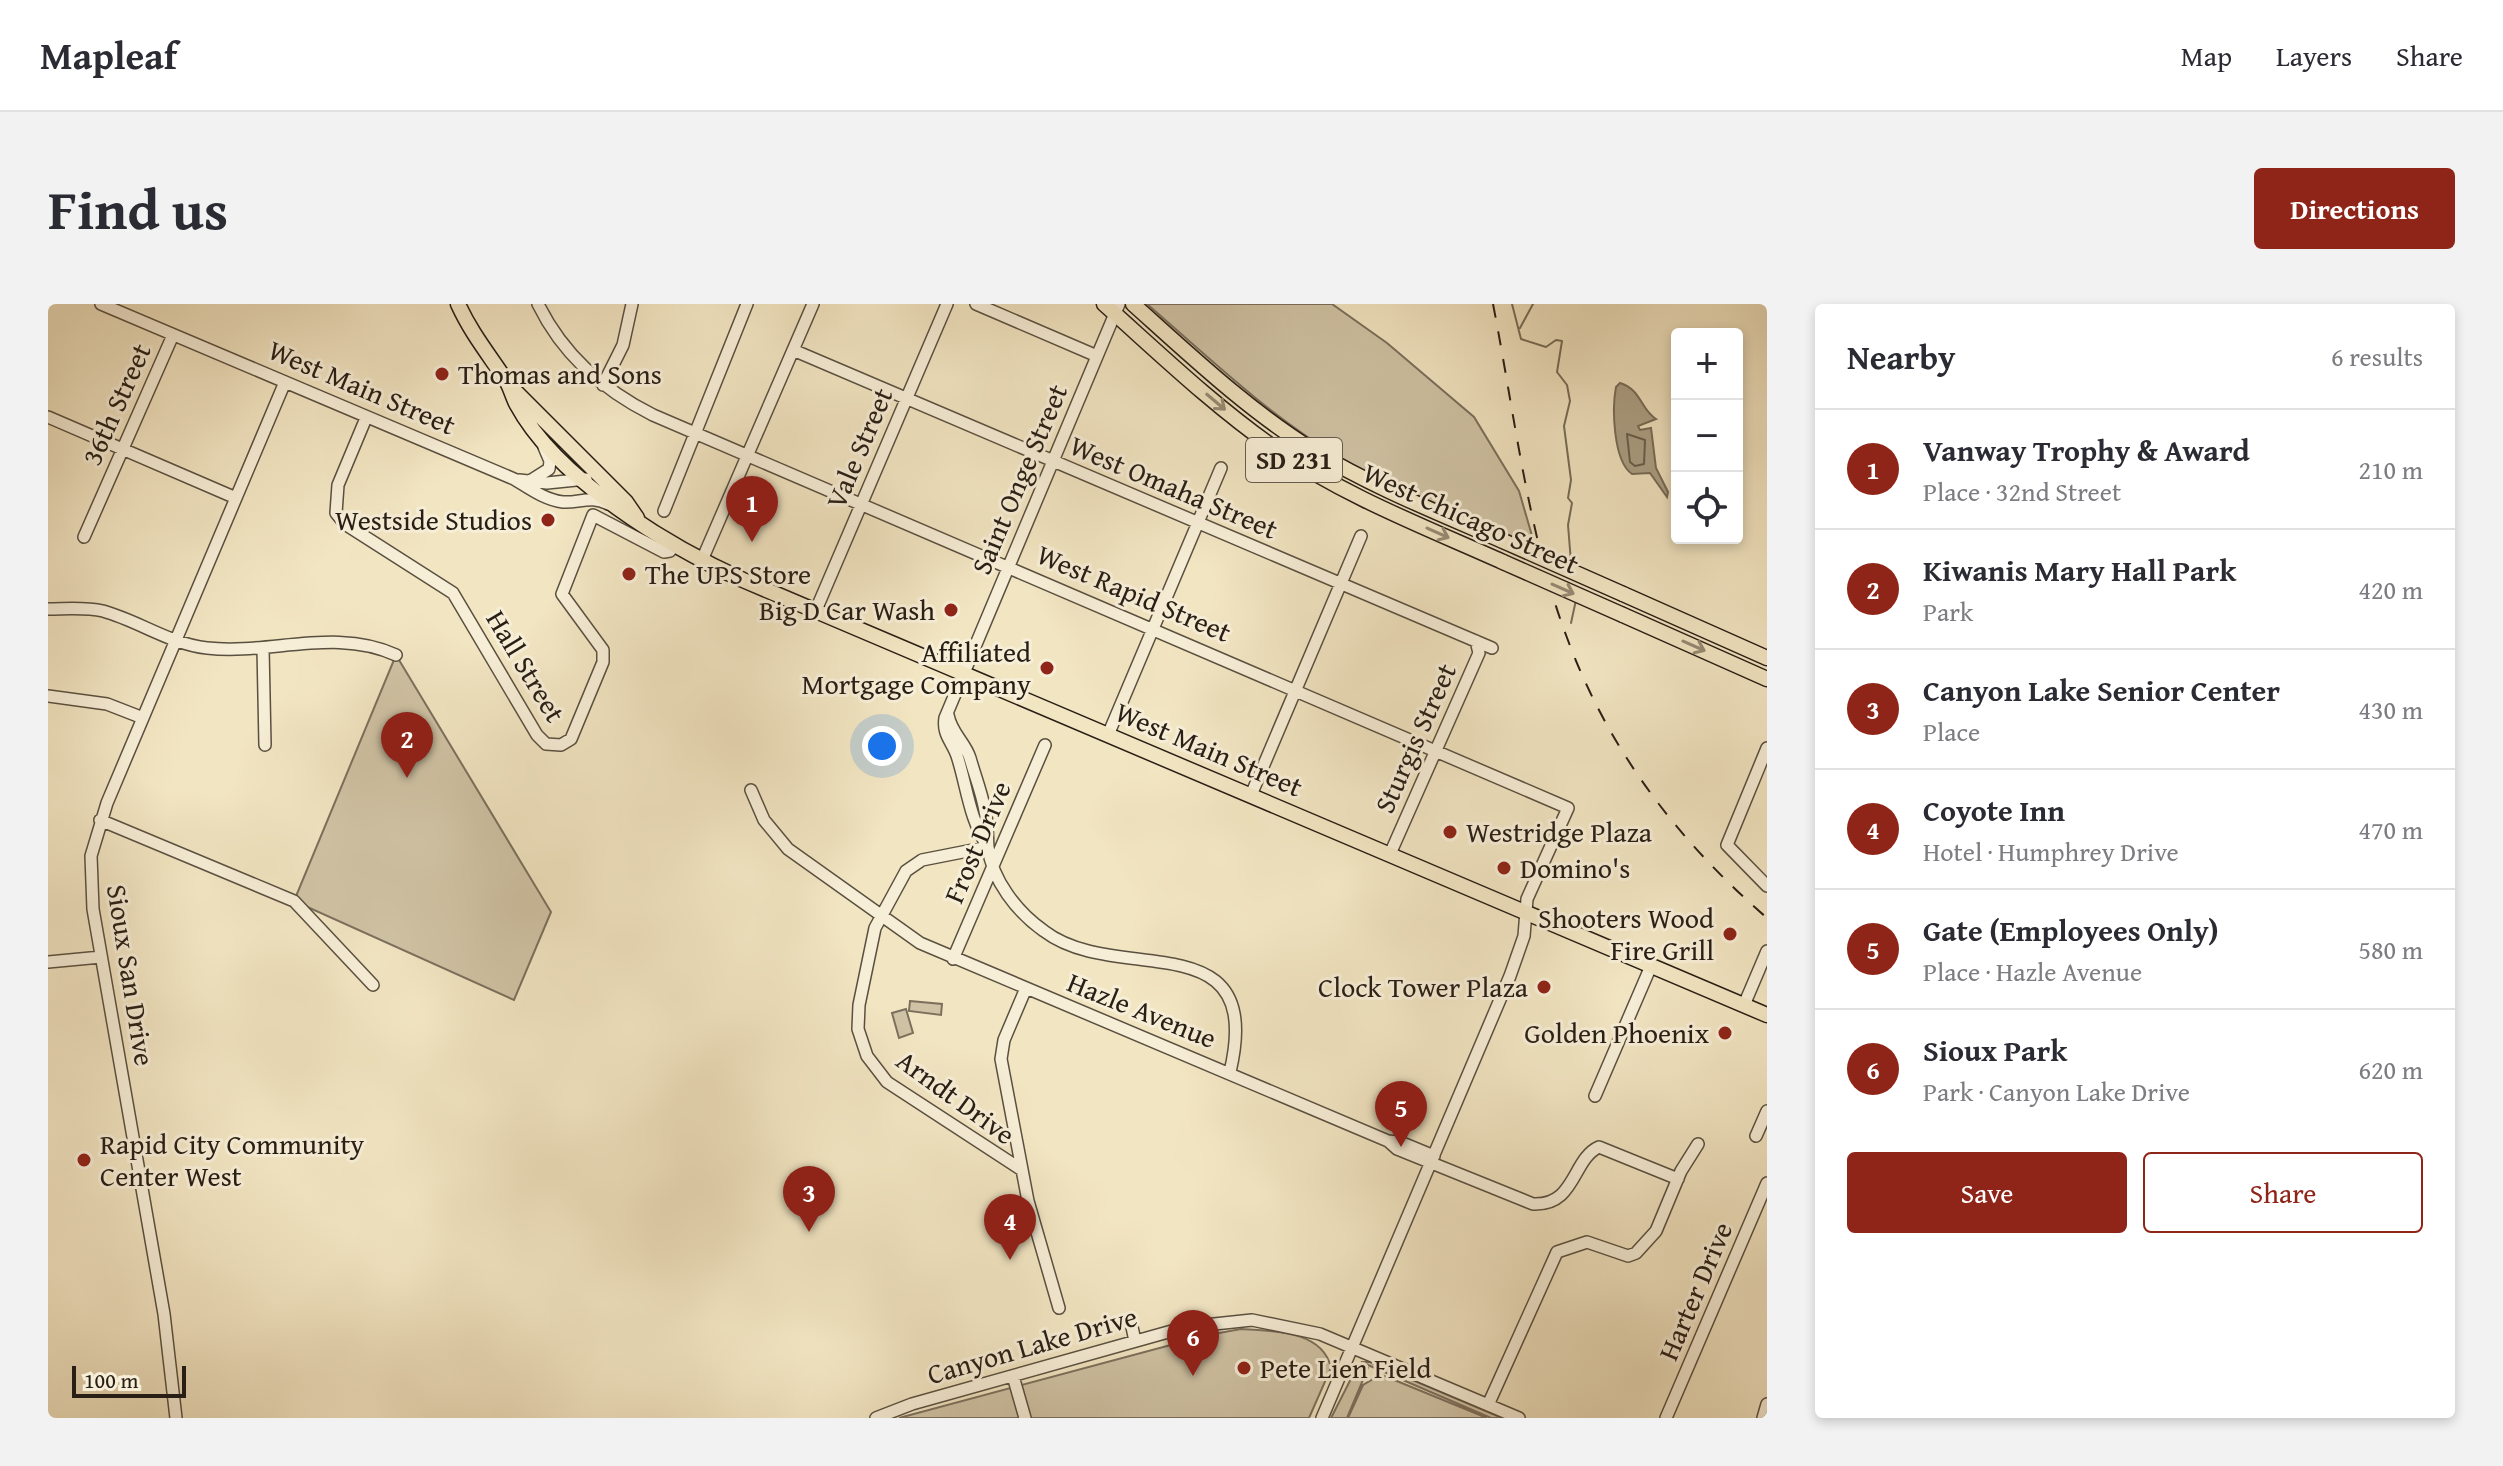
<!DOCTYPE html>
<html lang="en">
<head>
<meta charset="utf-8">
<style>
  body { margin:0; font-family:"Gentium Book Plus",serif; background:#f2f2f3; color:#2b2b33 }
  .controls { position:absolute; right:24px; top:24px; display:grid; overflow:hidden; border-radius:8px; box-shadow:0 4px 12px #0003 }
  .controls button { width:72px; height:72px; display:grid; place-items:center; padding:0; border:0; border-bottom:2px solid #e1e1e2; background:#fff; color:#2b2b33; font:40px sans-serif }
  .scale { position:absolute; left:24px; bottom:20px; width:114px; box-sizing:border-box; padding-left:8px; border:4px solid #281e15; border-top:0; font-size:22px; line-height:28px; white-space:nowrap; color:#281e15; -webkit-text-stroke:6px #f7eed7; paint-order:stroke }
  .you { position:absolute; left:834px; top:442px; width:28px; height:28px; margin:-20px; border:6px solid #fff; border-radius:50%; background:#1a73e8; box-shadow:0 0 0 12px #1a73e833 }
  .badge { display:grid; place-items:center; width:52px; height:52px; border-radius:50%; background:#8f2418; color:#fff; font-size:26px; font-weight:700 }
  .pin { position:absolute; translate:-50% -66px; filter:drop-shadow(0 2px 4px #0008) }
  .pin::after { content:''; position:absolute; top:42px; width:28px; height:24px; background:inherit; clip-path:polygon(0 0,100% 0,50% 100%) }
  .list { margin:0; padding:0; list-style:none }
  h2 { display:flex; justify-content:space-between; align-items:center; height:104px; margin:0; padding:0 32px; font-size:34px }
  h2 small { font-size:26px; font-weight:400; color:#7c7c81 }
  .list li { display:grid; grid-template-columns:52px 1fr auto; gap:24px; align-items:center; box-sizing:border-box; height:120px; padding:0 32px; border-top:2px solid #e1e1e2 }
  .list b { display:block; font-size:30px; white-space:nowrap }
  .list p { margin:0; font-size:26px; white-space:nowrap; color:#7c7c81 }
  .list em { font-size:26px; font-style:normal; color:#7c7c81 }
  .actions { display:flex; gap:16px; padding:24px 32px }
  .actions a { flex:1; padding:18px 0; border:2px solid #8f2418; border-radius:8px; text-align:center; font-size:28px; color:#8f2418 }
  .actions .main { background:#8f2418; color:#fff }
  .icon { flex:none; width:44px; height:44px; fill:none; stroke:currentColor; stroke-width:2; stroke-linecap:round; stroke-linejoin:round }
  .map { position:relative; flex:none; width:1719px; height:1114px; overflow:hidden; border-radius:8px }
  header { display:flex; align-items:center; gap:48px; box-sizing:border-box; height:112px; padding:0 40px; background:#fff; border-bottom:2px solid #e1e1e2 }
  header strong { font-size:38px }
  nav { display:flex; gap:44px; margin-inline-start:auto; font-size:28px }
  .intro { display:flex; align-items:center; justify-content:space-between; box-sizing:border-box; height:192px; padding:0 48px }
  h1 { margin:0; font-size:56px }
  .button { padding:20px 36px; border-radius:8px; background:#8f2418; color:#fff; font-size:28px; font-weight:700 }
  main { display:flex; gap:48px; padding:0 48px }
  aside { flex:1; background:#fff; border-radius:8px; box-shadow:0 4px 12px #0003 }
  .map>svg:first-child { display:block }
  .green { fill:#d0c3a5; stroke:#7c705d; stroke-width:2 }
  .water { fill:#ada187; stroke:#786d59; stroke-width:2 }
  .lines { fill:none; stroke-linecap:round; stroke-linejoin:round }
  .shore { stroke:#6a604e; stroke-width:2 }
  .stream { stroke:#786d59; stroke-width:2 }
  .minor-casing { stroke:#5a5040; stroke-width:14 }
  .major-casing { stroke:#281e15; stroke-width:17 }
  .minor { stroke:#f7eed7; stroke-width:11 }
  .major { stroke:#f2e5c2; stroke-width:14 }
  .rail { stroke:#281e15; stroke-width:2; stroke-dasharray:14 14; stroke-linecap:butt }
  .major-bridge-casing { stroke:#281e15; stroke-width:17; stroke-linecap:butt }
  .major-bridge { stroke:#f2e5c2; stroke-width:14 }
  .oneway { stroke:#978b74 }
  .poi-dot { fill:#8f2418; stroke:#f7eed7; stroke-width:3 }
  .labels { text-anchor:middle; stroke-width:6; stroke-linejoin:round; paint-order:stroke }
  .shield { fill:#f7eed7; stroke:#665c4f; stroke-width:2 }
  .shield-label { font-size:26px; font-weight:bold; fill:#281e15 }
  .poi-label { font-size:28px; fill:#281e15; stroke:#f7eed7; text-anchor:start }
  .street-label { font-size:28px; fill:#281e15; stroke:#f7eed7 }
</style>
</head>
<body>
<header>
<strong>Mapleaf</strong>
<nav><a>Map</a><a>Layers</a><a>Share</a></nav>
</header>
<div class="intro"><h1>Find us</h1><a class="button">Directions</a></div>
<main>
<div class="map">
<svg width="1719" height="1114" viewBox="0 0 1719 1114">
  <rect width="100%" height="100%" fill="#f2e5c2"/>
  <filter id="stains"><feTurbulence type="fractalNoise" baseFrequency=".0025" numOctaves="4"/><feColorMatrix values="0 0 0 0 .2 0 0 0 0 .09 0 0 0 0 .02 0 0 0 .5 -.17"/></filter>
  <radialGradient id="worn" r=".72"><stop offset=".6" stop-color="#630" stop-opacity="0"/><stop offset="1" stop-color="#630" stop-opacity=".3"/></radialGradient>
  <path class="green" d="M1099,0h185l55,39 87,74 45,74 16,55c-68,-29 -139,-54 -201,-92 -69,-42 -127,-98 -187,-150z
    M348,351l155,257 -37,88 -220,-99z
    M862,697l32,3 -1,11 -32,-4z
    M858,705l7,24 -14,5 -7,-25z
    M1193,1025c31,2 82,1 90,39l-22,50h-410l309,-83z
    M1313,1058h9l132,56h-11z
    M1310,1061l10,3 -21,50h-16z
    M1332,1071l7,2 100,41h-139l15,-33z"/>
  <path class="water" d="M1572,79c22,7 20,26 36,36l-18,7 2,4 11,-2 5,40 12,24 -1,5 -17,-24 -18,1c-19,-13 -20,-66 -16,-87z"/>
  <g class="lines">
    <path class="shore" d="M1579,130l18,6 -1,24 -9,2 -5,-4z"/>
    <path class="stream" d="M1464,0l9,35 25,8 10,-7 6,1 -5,31 10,13 3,16 -6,25 7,54 -3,18 4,5 -4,22 3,37
      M1472,24l13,-24
      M1523,319l5,-23"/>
    <g class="minor-casing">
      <path id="minor" d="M53,0l413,175c15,9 31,21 49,23 17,1 28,-7 45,2
        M490,0c25,51 65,86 115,111l915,393 -41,91 -3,37 -14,40 -188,442
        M928,0l121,52
        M745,46l699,298
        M555,81l20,-40 9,-41
        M0,113l188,81
        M318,114l-28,67 -2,28 9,11 108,69 84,142 9,9 15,1 10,-6 32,-77v-12l-41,-56 31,-79 71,37 6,-1 5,-7
        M471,176l28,3 39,-4
        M482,177l19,-12 1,-8 -6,-14
        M616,207l83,-207
        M36,233l89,-202
        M654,256l111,-256
        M0,305c18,0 37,-2 55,2 36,10 67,33 104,37 63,7 129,-21 189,7
        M768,306l131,-306
        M215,344l2,97
        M0,392l59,8 36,14
        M900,411c3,18 17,27 22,43 5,18 12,35 15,53 3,12 2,24 3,36 4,33 29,65 56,84 73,56 222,-12 186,141
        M1060,431l113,-267
        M1719,444l-40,97 40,41
        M703,486l13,30 24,29 132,94 468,198 12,1 34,14
        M1203,491l110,-259
        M52,516l194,81 79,84
        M940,543c-18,-26 -21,-59 -30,-88 -4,-16 -16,-23 -13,-41l174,-414
        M940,543l-66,13 -16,11 -31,57 -16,77 -1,24 9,27 20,26 135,88
        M1342,550l89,-201 -3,-12
        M905,655l92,-214
        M0,658l53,-5
        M978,684l-22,52 -3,19 27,142 31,107
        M1696,701l23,-54
        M1547,792l56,-130
        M1708,832l11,-25
        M1340,837l9,8 136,55c43,2 39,-45 66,-57l79,32
        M1084,1023l3,14
        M965,1072l12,42
        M1440,1101l69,-153 30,-10 41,14 8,-3 20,-22 25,-60 17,-27
        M128,1114l-12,-104 -71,-405 -2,-53 16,-53 178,-421
        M828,1114l36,-14 274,-77 66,-7 68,14 199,84
        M1618,1114l101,-235
        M1715,1114l4,-14"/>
    </g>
    <g class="major-casing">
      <path id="major" d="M410,0c13,29 32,52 49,78 4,7 6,16 10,23 40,74 151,141 226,175l1024,435
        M1056,0c55,49 109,101 169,143 71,49 152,80 230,115
        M1085,0c58,52 115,106 181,147 59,36 125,62 189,90
        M464,84l114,114 11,16
        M1575,290l144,64
        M1575,311l144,64"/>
    </g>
    <use href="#minor" class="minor"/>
    <use href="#major" class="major"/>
    <path class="rail" d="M1445,0c21,107 35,230 73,331 41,113 111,205 201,283"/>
    <g class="major-bridge-casing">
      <path id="major-bridge" d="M1455,237l120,53
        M1455,258l120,53"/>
    </g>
    <use href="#major-bridge" class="major-bridge"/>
  </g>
  <defs><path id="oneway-shaft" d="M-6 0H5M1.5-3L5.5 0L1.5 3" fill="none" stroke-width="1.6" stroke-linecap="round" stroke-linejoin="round" transform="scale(2)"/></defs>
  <g class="oneway">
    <use href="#oneway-shaft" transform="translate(1168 98) rotate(40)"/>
    <use href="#oneway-shaft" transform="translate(1390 229) rotate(24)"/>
    <use href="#oneway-shaft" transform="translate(1515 285) rotate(24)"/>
    <use href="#oneway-shaft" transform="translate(1646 342) rotate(24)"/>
  </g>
  <g class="poi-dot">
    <circle cx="394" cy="70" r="8"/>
    <circle cx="500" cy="216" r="8"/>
    <circle cx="581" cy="270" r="8"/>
    <circle cx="903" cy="306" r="8"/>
    <circle cx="999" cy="364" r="8"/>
    <circle cx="1402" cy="528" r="8"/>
    <circle cx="1456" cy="564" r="8"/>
    <circle cx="1682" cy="630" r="8"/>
    <circle cx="1496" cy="683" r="8"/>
    <circle cx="1677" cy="729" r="8"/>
    <circle cx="36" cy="856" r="8"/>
    <circle cx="1196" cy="1064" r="8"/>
  </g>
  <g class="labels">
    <rect class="shield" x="1198" y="134" width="96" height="44" rx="6"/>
    <g class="shield-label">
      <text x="1246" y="165">SD 231</text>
    </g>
    <g class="poi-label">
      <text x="410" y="80">Thomas and Sons</text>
      <text x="484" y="226" text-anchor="end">Westside Studios</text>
      <text x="597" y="280">The UPS Store</text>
      <text x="887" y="316" text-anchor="end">Big D Car Wash</text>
      <text x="983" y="358" text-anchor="end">Affiliated<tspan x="983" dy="32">Mortgage Company</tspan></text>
      <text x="1418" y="538">Westridge Plaza</text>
      <text x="1472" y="574">Domino's</text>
      <text x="1666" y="624" text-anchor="end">Shooters Wood<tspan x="1666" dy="32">Fire Grill</tspan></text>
      <text x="1480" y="693" text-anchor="end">Clock Tower Plaza</text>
      <text x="1661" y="739" text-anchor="end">Golden Phoenix</text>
      <text x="52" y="850">Rapid City Community<tspan x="52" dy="32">Center West</tspan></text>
      <text x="1212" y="1074">Pete Lien Field</text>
    </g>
    <g class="street-label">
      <text transform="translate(314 83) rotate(23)" y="10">West Main Street</text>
      <text transform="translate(68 100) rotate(-66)" y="10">36th Street</text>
      <text transform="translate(811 144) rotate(-67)" y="10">Vale Street</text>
      <text transform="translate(971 175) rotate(-67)" y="10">Saint Onge Street</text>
      <text transform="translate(1126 183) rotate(23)" y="10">West Omaha Street</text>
      <text transform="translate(1423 214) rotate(24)" y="10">West Chicago Street</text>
      <text transform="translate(1086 289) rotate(23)" y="10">West Rapid Street</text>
      <text transform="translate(478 362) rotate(59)" y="10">Hall Street</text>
      <text transform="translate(1367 434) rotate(-66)" y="10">Sturgis Street</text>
      <text transform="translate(1161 445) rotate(23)" y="10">West Main Street</text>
      <text transform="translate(929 538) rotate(-67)" y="10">Frost Drive</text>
      <text transform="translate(83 671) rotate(81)" y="10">Sioux San Drive</text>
      <text transform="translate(1094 706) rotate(22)" y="10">Hazle Avenue</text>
      <text transform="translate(908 793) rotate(36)" y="10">Arndt Drive</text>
      <text transform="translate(1647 987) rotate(-67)" y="10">Harter Drive</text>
      <text transform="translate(984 1041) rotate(-16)" y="10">Canyon Lake Drive</text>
    </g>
  </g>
  <rect width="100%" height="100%" filter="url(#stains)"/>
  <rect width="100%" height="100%" fill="url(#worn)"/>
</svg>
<div class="controls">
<button>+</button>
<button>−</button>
<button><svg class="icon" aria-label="locate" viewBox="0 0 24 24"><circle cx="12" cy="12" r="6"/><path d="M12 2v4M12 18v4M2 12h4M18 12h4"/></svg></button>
</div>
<div class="scale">100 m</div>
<div class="you"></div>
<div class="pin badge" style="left:704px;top:238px">1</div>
<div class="pin badge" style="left:359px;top:474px">2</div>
<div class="pin badge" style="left:761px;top:928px">3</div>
<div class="pin badge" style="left:962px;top:956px">4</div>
<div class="pin badge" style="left:1353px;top:843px">5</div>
<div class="pin badge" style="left:1145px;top:1072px">6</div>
</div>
<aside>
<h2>Nearby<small>6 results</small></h2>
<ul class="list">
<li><span class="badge">1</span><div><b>Vanway Trophy &amp; Award</b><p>Place · 32nd Street</p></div><em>210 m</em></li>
<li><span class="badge">2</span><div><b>Kiwanis Mary Hall Park</b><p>Park</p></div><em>420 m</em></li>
<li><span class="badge">3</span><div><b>Canyon Lake Senior Center</b><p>Place</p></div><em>430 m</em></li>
<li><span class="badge">4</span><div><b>Coyote Inn</b><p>Hotel · Humphrey Drive</p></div><em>470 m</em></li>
<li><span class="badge">5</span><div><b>Gate (Employees Only)</b><p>Place · Hazle Avenue</p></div><em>580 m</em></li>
<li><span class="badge">6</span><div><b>Sioux Park</b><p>Park · Canyon Lake Drive</p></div><em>620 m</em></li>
</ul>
<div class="actions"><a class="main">Save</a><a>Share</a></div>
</aside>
</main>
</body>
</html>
